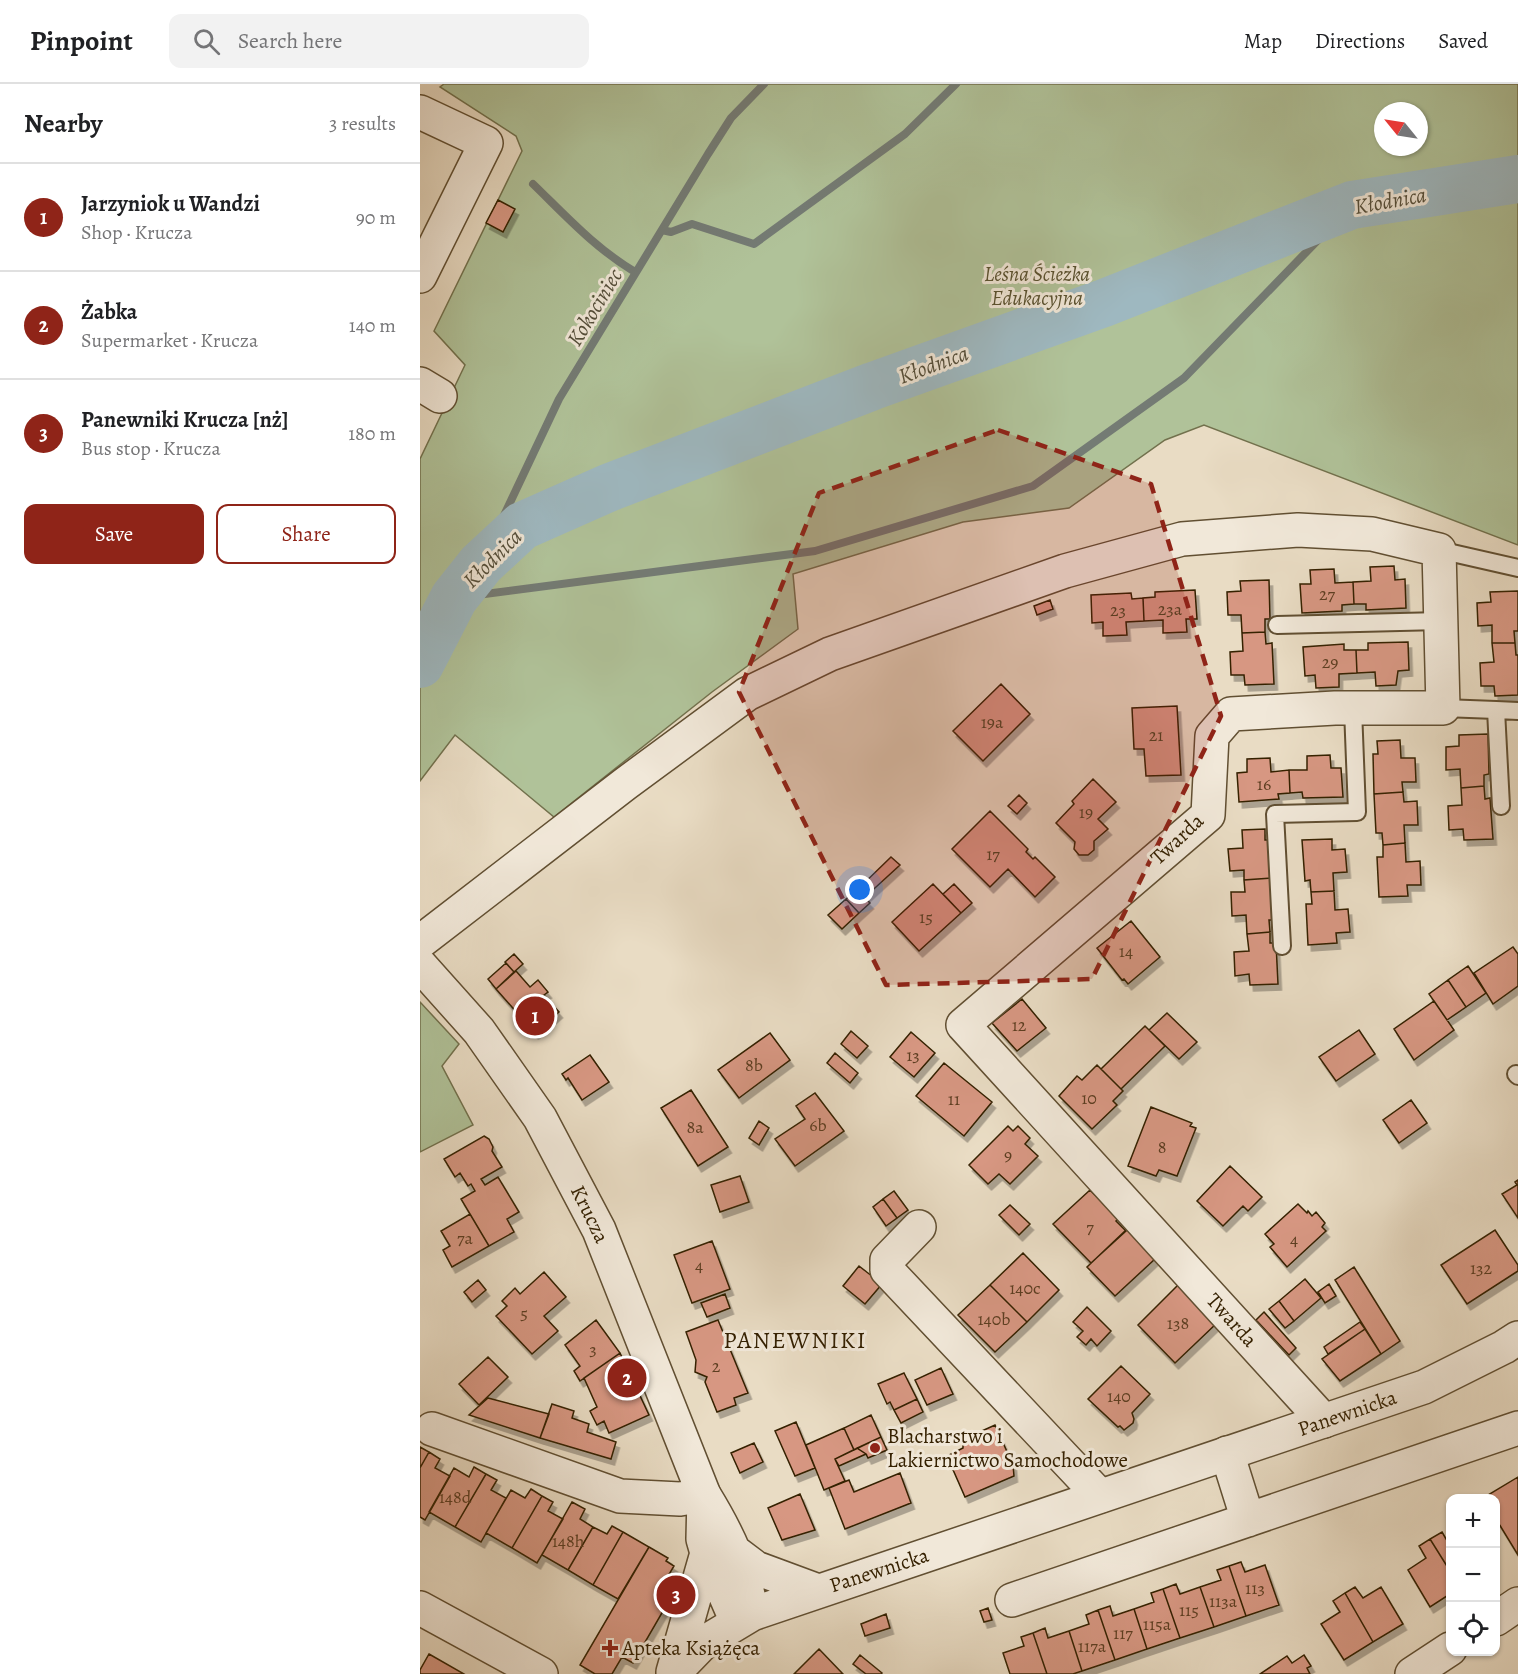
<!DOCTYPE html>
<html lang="en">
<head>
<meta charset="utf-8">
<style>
  body { margin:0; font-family:Alegreya,serif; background:#f2f2f2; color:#202124 }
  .controls { position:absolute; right:18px; bottom:18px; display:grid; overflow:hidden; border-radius:12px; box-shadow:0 2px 4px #0004 }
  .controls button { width:54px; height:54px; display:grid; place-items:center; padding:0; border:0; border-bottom:2px solid #e0e0e0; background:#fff; color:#202124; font:30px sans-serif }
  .compass { position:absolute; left:954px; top:18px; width:54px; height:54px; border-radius:50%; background:#fff; box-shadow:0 2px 4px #0004; rotate:300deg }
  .you { position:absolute; left:440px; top:806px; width:21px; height:21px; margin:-15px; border:4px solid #fff; border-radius:50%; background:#1a73e8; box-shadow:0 0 0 9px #1a73e833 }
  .badge { display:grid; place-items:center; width:39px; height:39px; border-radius:50%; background:#8f2418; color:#fff; font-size:20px; font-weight:700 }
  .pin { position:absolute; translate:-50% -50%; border:3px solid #fff; box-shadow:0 2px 6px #0006 }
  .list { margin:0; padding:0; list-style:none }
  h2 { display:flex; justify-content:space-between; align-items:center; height:78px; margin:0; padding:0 24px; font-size:26px }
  h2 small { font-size:20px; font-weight:400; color:#757577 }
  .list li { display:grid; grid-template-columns:39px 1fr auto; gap:18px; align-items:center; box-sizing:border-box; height:108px; padding:0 24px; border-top:2px solid #e0e0e0 }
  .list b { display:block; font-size:22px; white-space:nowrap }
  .list p { margin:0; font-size:20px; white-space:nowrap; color:#757577 }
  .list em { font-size:20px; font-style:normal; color:#757577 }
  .actions { display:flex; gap:12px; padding:18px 24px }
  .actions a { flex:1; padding:14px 0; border:2px solid #8f2418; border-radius:12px; text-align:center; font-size:21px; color:#8f2418 }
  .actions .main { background:#8f2418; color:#fff }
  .icon { flex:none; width:33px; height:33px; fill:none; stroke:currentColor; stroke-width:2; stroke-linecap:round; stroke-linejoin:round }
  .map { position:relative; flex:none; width:1098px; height:1590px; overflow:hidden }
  header { display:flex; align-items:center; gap:36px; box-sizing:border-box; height:84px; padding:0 30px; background:#fff; border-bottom:2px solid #e0e0e0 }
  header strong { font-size:28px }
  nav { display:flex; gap:33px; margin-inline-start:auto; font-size:21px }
  .search { width:420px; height:54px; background:#f2f2f2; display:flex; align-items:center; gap:15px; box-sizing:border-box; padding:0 21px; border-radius:12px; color:#757577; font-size:22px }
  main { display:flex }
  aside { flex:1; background:#fff }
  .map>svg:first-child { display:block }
  .green { fill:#b0c299; stroke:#72714d; stroke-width:1.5; fill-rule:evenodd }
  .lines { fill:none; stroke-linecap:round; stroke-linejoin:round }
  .stream { stroke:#747b74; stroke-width:8 }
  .river { stroke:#9eb8c0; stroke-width:48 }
  .building { fill:#d79782; stroke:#342001; stroke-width:1.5; filter:url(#shadow) }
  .service-casing { stroke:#614f32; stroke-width:20 }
  .minor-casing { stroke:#614f32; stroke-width:36 }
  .tertiary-casing { stroke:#614f32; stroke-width:36 }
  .service { stroke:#f1e8d9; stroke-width:16 }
  .minor { stroke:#f1e8d9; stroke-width:33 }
  .tertiary { stroke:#f1e8d9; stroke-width:33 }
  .marked { fill:#8f2418; fill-opacity:0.2; stroke:#8f2418; stroke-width:4.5; stroke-dasharray:12 8; stroke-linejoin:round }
  .poi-dot { fill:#8f2418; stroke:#f1e8d9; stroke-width:2 }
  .labels { text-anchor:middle; stroke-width:6; stroke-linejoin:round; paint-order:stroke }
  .number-label { font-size:18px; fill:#5d3e21 }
  .park-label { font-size:21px; font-style:italic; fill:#59512f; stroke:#f1e8d9 }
  .street-label { font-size:21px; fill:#342001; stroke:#f1e8d9 }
  .poi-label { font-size:21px; fill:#342001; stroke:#f1e8d9; text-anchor:start }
  .water-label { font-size:22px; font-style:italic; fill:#544e3a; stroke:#f1e8d9 }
  .quarter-label { font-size:24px; letter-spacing:1.5px; fill:#342001; stroke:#f1e8d9 }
</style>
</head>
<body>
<header>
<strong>Pinpoint</strong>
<div class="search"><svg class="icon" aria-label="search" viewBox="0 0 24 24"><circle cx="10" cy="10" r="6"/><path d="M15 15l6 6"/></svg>Search here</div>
<nav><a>Map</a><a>Directions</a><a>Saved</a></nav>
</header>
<main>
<aside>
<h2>Nearby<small>3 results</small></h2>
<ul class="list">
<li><span class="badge">1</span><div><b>Jarzyniok u Wandzi</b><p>Shop · Krucza</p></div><em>90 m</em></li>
<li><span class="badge">2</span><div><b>Żabka</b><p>Supermarket · Krucza</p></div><em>140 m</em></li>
<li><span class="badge">3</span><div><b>Panewniki Krucza [nż]</b><p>Bus stop · Krucza</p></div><em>180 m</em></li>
</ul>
<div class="actions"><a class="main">Save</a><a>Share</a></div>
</aside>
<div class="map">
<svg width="1098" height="1590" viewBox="0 0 1098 1590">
  <defs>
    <filter id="shadow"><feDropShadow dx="3.5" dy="6" stdDeviation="0" flood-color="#0004"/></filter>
  </defs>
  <rect width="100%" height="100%" fill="#e9dcc4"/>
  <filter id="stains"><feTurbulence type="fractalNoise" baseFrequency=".00333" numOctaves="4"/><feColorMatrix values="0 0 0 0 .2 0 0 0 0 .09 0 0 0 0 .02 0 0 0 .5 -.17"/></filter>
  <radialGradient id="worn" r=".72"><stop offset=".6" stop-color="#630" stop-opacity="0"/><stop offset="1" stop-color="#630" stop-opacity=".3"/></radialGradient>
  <path class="green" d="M24,0h1074v461l-314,-120 -39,15 -96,68 -106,14 -170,52 5,55 -86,63 -158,125 -99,-82 -35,46v-322l45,-94 -31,-34 88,-180 -6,-15 -76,-49zM963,27h36v36h-36z
    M0,918l39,42 -17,22 31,59 -53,27z"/>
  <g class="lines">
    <path class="stream" d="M113,100c34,33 62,64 102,88
      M242,146l9,2 21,-8 62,20 151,-110 51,-50
      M61,480l78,-165 149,-245 23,-36 33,-34
      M34,514l361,-47 218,-65 151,-108 168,-173"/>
    <path class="river" d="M0,580l34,-66 27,-34 41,-38 86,-38 265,-102 231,-83 248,-98 166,-26"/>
  </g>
  <path class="building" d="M78,116l17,9 -12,23 -17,-9z
    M974,482l1,14 10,-1 1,29 -40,2v-6h-12l-1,-22 18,-1 -1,-14z
    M914,485l1,14 18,-1 1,22 -12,1v6l-40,2 -2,-29h11l-1,-14z
    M849,496l1,39h-5v13l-23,1 -1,-18h-13l-1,-23 14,-1 -1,-10z
    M775,506l2,29h-11l1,13 -24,1v-13l-19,1 -1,-23 12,-1v-5z
    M1098,507v40h-4l1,12h-23v-18l-14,1 -1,-23 14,-1 -1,-10z
    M711,509l1,6 11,-1 1,23 -18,1 1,13 -24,1v-14l-11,1 -1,-28z
    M630,516l3,9 -16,6 -3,-9z
    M845,548l1,12 6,-1 2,41 -29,1 -1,-10h-13l-1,-23 13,-1 -1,-18z
    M988,558l1,28 -11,1 -2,14 -20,1 -1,-14 -18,1 -1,-23h12v-7z
    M1072,559h23l1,12h2v40l-23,1 -1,-10h-13l-1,-23 14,-1z
    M924,560v6h12l1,23 -18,1v13l-23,1 -1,-13 -10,1 -2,-29z
    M581,600l29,30 -47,47 -30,-30z
    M757,622l4,69 -35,1 -2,-27h-10l-2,-41z
    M1068,650l1,40 -5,1v11l-23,2 -1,-19 -14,1v-23l13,-1v-11z
    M980,656l1,18h14l1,24h-14l1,10 -29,2 -1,-40h5l-1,-13z
    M910,671l1,13h10l2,29 -40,1 -1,-6 -12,1 -1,-23h18v-14z
    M850,674l1,14 18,-2 1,23 -12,1 1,5 -40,3 -2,-29 10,-1v-13z
    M673,695l23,23 -18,17 10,10 -14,12v9l-6,5h-9l-5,-6 1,-7 -19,-19 18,-19 -2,-3z
    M1064,702l1,13 5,-1 3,41 -29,1 -1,-11 -14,1 -1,-24 14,-1 -1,-17z
    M983,708l1,10 13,-1 1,24h-14l1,18 -22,2 -1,-12h-6l-2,-39z
    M599,711l8,8 -10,11 -9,-8z
    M570,727l38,38 -2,3 7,7 2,-2 20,20 -20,20 -27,-28 -18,18 -38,-38z
    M845,745v11h6l2,38 -29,2v-10l-14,1 -2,-22 15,-1 -1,-18z
    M912,755v11l13,-1 2,23 -14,1 1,18 -23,1 -1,-12 -5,1 -3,-41z
    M985,759l1,19 14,-1 1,24h-14l1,11 -29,1 -2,-40h6v-12z
    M471,773l9,8 -36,33 -7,-8z
    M853,794l2,42h-6l1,12 -23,2 -1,-19 -14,1 -1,-24h14l-1,-12z
    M513,800l28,29 -42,38 -27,-29z
    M534,800l18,19 -11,10 -18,-19z
    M437,806l13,13 -11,10 -13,-14z
    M914,807l1,19 13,-1 2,23 -14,1 1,10 -29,2 -2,-41h6l-1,-12z
    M426,815l13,14 -17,16 -14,-14z
    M711,837l29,36 -32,27 -4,-5 -2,1 -25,-32z
    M850,848v11h6l2,41 -28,1 -1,-11 -14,2 -1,-24 15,-1 -2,-17z
    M1093,863l5,7v32l-25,18 -19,-31z
    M94,870l9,10 -9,8 -9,-10z
    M86,879l8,9 -18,17 -8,-10z
    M1048,882l18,27 -20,14 -18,-27z
    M96,887l14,16 8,-7 10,12 -4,3 15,17 -24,21 -39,-44z
    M1028,896l18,27 -19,13 -18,-26z
    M602,915l24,29 -29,23 -25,-28z
    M1014,917l20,29 -40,30 -20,-31z
    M747,929l30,29 -18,17 -30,-29z
    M725,942l20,20 -44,43 -20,-20z
    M939,946l16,24 -39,27 -17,-24z
    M431,947l17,15 -11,12 -16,-14z
    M491,948l24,21 -21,24 -24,-20z
    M350,949l20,27 -51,38 -21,-28z
    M415,969l23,20 -8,10 -23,-20z
    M170,971l19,27 -27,18 -14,-22 -2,2 -4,-6z
    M524,979l48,39 -28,34 -48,-40z
    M677,981l26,26 -10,10 4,4 -25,24 -33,-33 18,-20 5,4z
    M271,1006l37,57 -30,19 -37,-58z
    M395,1009l29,38 -49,35 -20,-27 30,-20 -9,-13z
    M991,1016l16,23 -28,20 -16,-23z
    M731,1023l41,16 -2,3 6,2 -19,48 -18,-6 -3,6 -28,-10z
    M339,1037l10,7 -10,17 -10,-7z
    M588,1042l5,5 5,-5 12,12 -5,6 13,12 -28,28 -11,-10 -11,10 -19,-19z
    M64,1052l5,3 4,8 -1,4 10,16 -21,12 4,6 13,-8 21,35 -12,7 7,13 -25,14 -28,-47 14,-8 -4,-7 -3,2 -8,-13 -5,4 -11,-18z
    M810,1082l32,31 -14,14 -5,-5 -20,20 -26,-25z
    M320,1092l9,26 -29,10 -9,-27z
    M1098,1096v38l-16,-24 15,-9 -2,-3z
    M670,1106l28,29 -2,2 10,10 -35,32 -38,-39z
    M474,1107l14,19 -11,8 -14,-19z
    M463,1115l14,19 -11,8 -13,-19z
    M878,1120l9,9 1,-2 4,5 4,-4 9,11 -3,4 4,4 -39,36 -17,-20 4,-3 -9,-10z
    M590,1121l20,19 -11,11 -20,-20z
    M50,1130l19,32 -37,21 -9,-17 7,-4 -9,-15z
    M707,1145l28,30 -40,37 -28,-29z
    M1075,1146l23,35v6l-51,33 -26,-39z
    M292,1157l18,48 -38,14 -18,-48z
    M603,1169l36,37 -32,32 -37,-37z
    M439,1182l23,18 -17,20 -22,-18z
    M934,1183l46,74 -19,13 -46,-74z
    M124,1188l22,25 -22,19 14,15 -26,23 -36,-38 11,-10 -5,-5 13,-13 5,6z
    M885,1195l16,19 -27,23 -15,-20z
    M58,1196l8,10 -14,12 -8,-10z
    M760,1199l38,39 -43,41 -37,-38z
    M909,1200l7,12 -11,7 -7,-11z
    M570,1201l37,37 -32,30 -37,-37z
    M305,1210l5,14 -23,9 -6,-14z
    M859,1217l15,20 -9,7 -16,-19z
    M667,1223l24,24 -14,15 -6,-7 -5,6 -9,-8 6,-6 -10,-9z
    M844,1228l32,36 -7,7 -33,-35z
    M176,1236l24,33 -40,28 -6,-10 6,-5 -15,-21z
    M298,1236l30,73 -14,5 2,7 -19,7 -12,-30 2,-5 -12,-5 1,-12 -10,-28z
    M940,1238l5,7 -37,25 -4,-7z
    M945,1245l16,25 -41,27 -18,-22z
    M200,1269l29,62 -40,18 -5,-12 -7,4 -7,-14 7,-4 -13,-29z
    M68,1273l20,20 -29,28 -20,-21z
    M701,1282l29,28 -18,19 2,6 -1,4 -9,7 -4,-4 -2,1 -30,-28z
    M521,1284l12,26 -26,11 -12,-25z
    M484,1289l13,26 -23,11 -4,-8 -3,2 -9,-20z
    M68,1314l61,16 -9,24 -71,-23z
    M497,1315l6,13 -22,11 -7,-13z
    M132,1320l22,7 -2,7 17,6 -2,8 29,10 -5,17 -71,-21z
    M451,1331l10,22 -27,13 -10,-22z
    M376,1338l19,46 -20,8 -20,-45z
    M575,1341l18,40 1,11 -49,21 -18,-41 16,-8v-3l11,-6 -1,-4z
    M424,1344l10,22 -19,9 10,22 -21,9 -18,-45z
    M461,1353l6,13 -19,8 -2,-4 -9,-6z
    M334,1359l9,19 -23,11 -9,-20z
    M0,1363l9,5 -9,16z
    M437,1364l9,6 -27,12 -4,-7z
    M9,1368l11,7 -5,9 15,8 -25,44 -5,-3v-49z
    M54,1383l12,7 -31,53 -26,-15 25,-44 15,9z
    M480,1389l11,30 -66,26 -16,-41 20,-8 5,12z
    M66,1390l11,6 -6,10 15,8 -25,44 -26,-15z
    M1098,1393v78l-22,-36v-21h-13z
    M111,1405l11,7 -30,52 -26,-15 25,-43 14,8z
    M380,1410l15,36 -33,10 -14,-32z
    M122,1412l11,6 -5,9 15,8 -26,44 -25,-15z
    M152,1418l13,7 -5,10 13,8 -25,43 -26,-15z
    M192,1442l11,6 -30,53 -25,-15 25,-43 14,7z
    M203,1448l26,15 -31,52 -25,-14z
    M1022,1448l7,12 1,-1v28l-20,-32z
    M1010,1455l20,32v23l-20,13 -22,-37 18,-12 -7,-12z
    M229,1463l19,11 -2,3 8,5 -16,27 12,6 -37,64 -11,-6 -10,17h-17l-15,-9z
    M821,1478l4,10 20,-7 14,40 -33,11 -17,-50z
    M809,1482l17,50 -32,11 -14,-40 21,-7 -4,-10z
    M756,1500l4,10 20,-7 14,40 -34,11 -17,-49z
    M935,1503l8,11 18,-11 22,37 -30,18 -28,-49z
    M743,1505l17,49 -33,11 -13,-40 20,-7 -3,-9z
    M925,1509l28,49 -29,18 -23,-36 19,-12 -7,-11z
    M690,1522l3,10 21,-7 13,40 -32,11 -17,-50z
    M568,1524l4,12 -8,2 -4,-11z
    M678,1526l17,50 -33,11 -13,-40 20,-7 -3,-9z
    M466,1530l4,14 -25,8 -4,-12z
    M625,1544l3,10 21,-7 13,40 -9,3h-26l-14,-41z
    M613,1549l14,41h-37l-7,-21 21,-7 -3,-9z
    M399,1565l24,25h-49z
    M9,1570l35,20h-44v-4z
    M440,1571l22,18 -1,1h-15l-13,-10z
    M884,1571l7,11 -4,2 3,6h-50l27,-18 5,7z"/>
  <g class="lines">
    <g class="service-casing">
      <path id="service" d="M1019,466l79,18
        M857,541l164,-4
        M1023,624l53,2 5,96
        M1076,626l22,1
        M862,862l-7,-132 82,-2 -4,-103
        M1096,990l2,2"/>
    </g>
    <g class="minor-casing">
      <path id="minor" d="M0,28l66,31 -66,133
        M0,300l20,12
        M0,858l205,-158 122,-90 83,-40 235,-83 117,-32 116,-9 74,4 67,16 4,158h-108l-104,6 -19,22 -4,79 -245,210 361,396
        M499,1143l-32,33v10l213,226
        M12,1345l188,67 60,3 24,-4
        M807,1369l21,67
        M592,1516l506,-172
        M0,1524l121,66
        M1076,1535l22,-15
        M992,1590l38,-25"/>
    </g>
    <g class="tertiary-casing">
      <path id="tertiary" d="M0,881l59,66 61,87 59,112 105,265c24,39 40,73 48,119
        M284,1411l-1,44 4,14 30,69
        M315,1468l21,16 62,23
        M253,1588l34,-119
        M253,1590l29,-30 50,-30 672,-227 80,-40 14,-9"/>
    </g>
    <use href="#service" class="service"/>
    <use href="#minor" class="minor"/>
    <use href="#tertiary" class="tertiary"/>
  </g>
  <path class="marked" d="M578,346l153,54 70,232 -129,263 -206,6 -147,-293 80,-199z"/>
  <g class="poi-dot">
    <circle cx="455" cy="1364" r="6"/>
    <path d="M187 1555h6v6h6v6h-6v6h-6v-6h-6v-6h6z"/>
  </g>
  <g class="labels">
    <g class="number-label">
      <text x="907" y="516">27</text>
      <text x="750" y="531">23a</text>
      <text x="698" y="532">23</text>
      <text x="910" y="584">29</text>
      <text x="572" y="644">19a</text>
      <text x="736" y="657">21</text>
      <text x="844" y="706">16</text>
      <text x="666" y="734">19</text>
      <text x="573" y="776">17</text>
      <text x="506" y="839">15</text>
      <text x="706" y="873">14</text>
      <text x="599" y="947">12</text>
      <text x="493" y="977">13</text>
      <text x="334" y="987">8b</text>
      <text x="669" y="1020">10</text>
      <text x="534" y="1021">11</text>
      <text x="398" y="1047">6b</text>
      <text x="275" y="1049">8a</text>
      <text x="742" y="1069">8</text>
      <text x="588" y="1077">9</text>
      <text x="670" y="1149">7</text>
      <text x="45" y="1160">7a</text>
      <text x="874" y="1161">4</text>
      <text x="279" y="1187">4</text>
      <text x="1061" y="1190">132</text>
      <text x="605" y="1210">140c</text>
      <text x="104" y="1235">5</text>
      <text x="574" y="1241">140b</text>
      <text x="758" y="1245">138</text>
      <text x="173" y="1271">3</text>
      <text x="296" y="1288">2</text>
      <text x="699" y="1318">140</text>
      <text x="35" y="1419">148d</text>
      <text x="148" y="1463">148h</text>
      <text x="835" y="1510">113</text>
      <text x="803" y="1523">113a</text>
      <text x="769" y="1532">115</text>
      <text x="737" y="1546">115a</text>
      <text x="703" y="1555">117</text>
      <text x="672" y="1568">117a</text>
    </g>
    <g class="park-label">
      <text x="617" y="197">Leśna Ścieżka<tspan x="617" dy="24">Edukacyjna</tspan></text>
    </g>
    <g class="street-label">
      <text transform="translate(757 755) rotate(-43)" y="7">Twarda</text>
      <text transform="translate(170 1130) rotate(64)" y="7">Krucza</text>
      <text transform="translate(812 1236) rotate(48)" y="7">Twarda</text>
      <text transform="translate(927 1329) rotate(-19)" y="7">Panewnicka</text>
      <text transform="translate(459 1486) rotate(-18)" y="7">Panewnicka</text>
    </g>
    <g class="poi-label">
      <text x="467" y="1359">Blacharstwo i<tspan x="467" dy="24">Lakiernictwo Samochodowe</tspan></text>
      <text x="202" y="1571">Apteka Książęca</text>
    </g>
    <g class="water-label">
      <text transform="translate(970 116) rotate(-10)" y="8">Kłodnica</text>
      <text transform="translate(174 223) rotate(-59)" y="8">Kokociniec</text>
      <text transform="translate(513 280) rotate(-20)" y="8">Kłodnica</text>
      <text transform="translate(72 474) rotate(-45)" y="8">Kłodnica</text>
    </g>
    <g class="quarter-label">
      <text x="375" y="1264">PANEWNIKI</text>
    </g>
  </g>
  <rect width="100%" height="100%" filter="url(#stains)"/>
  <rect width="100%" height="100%" fill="url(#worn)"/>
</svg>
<div class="controls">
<button>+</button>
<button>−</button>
<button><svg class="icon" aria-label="locate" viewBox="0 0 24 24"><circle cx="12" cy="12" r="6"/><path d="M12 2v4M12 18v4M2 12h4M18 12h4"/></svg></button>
</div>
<svg class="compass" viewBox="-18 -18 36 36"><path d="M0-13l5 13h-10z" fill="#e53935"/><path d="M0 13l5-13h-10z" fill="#757577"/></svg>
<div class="you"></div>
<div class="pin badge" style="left:115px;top:932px">1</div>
<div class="pin badge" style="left:207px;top:1294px">2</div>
<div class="pin badge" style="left:256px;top:1511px">3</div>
</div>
</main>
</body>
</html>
